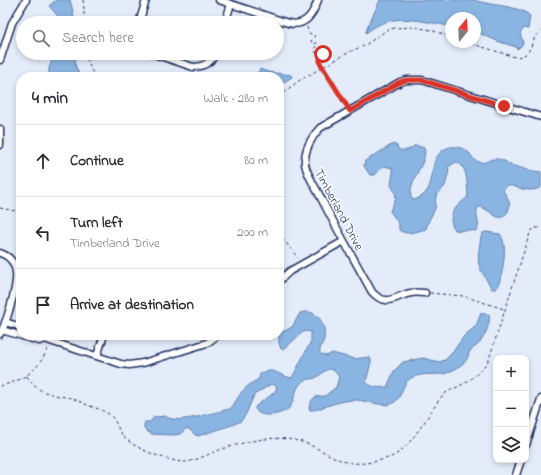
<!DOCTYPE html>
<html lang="en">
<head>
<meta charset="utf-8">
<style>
  body { margin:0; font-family:"Indie Flower",sans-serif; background:#f2f2f3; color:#2b2b33 }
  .controls { position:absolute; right:12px; bottom:12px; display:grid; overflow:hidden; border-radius:8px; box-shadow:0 2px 6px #0003 }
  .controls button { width:36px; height:36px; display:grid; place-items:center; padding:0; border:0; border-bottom:1px solid #e1e1e2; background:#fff; color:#2b2b33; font:20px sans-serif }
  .compass { position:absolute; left:445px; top:12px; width:36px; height:36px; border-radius:50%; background:#fff; box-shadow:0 2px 6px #0003; rotate:18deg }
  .stop { position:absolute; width:12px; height:12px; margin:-9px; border:3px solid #d93025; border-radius:50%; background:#fff }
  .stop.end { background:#d93025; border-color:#fff; box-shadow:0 1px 4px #0008 }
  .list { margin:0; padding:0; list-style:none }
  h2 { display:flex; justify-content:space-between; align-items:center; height:52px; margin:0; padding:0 16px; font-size:17px }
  h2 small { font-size:13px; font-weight:400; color:#7c7c81 }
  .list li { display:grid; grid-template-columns:26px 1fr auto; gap:12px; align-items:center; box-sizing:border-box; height:72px; padding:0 16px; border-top:1px solid #e1e1e2 }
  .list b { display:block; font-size:15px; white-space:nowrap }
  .list p { margin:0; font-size:13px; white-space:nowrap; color:#7c7c81 }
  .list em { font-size:13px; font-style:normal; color:#7c7c81 }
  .icon { flex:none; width:22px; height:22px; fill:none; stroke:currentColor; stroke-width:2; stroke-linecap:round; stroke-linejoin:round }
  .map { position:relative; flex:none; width:541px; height:475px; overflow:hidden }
  .search { position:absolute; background:#fff; box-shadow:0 2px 6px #0003; left:16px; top:16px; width:268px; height:44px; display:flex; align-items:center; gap:10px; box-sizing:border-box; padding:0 14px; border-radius:22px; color:#7c7c81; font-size:15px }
  .panel { position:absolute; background:#fff; box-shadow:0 2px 6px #0003; left:16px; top:72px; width:268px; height:268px; border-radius:16px }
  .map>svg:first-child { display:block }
  .water { fill:#8ab5e2; stroke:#5e7fad }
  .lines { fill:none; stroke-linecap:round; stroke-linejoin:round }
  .street-casing { stroke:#1b2f5e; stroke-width:9 }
  .path { stroke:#1b2f5e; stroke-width:1; stroke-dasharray:3 3; stroke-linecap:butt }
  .street { stroke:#fff; stroke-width:6 }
  .route { stroke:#d93025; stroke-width:5 }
  .labels { text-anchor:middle; stroke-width:3; stroke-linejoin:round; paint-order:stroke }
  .street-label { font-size:13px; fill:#1b2f5e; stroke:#fff }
</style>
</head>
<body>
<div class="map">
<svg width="541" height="475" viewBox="0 0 541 475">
  <rect width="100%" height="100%" fill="#e4ecfa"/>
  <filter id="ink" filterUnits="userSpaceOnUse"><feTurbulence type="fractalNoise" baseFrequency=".025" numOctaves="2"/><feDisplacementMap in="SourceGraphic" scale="8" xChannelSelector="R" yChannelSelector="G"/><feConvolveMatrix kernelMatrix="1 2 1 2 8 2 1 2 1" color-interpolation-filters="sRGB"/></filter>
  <g filter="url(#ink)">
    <path class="water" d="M56,0h14l3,11 1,12h-10l-15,-17z
      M380,0h94c13,5 48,6 56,16l-2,13 -4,-1 -4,5 3,10 -2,3 -4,3 -1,-2 -19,-6 -22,-10v-13h-24v8c-32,-4 -57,-16 -85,7 0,-6 11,-25 14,-33z
      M55,53h21l-1,11 5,13h-31v-9z
      M260,69l8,3 23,3 1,2 -13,8v-8h-23z
      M393,144l4,2 1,3c6,3 13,1 17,-4l9,3c5,15 -16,30 -13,50l3,2c25,-8 13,-33 25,-46 7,-9 21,-10 30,-1 5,5 3,7 11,9 7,2 8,-3 14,-3 6,-1 12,3 17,6 9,3 20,6 30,7v15c-11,7 -22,0 -34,-2l-4,5c4,7 9,13 5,21 -9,17 -20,-6 -30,-4 -4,8 3,16 -1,23 -4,2 -5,0 -9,0 -6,0 -7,1 -13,0 -10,-14 1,-24 12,-32l1,-3c-1,-10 0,-30 -12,-33l-8,5 1,4 -4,15 -9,10 -1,13 -6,11 -3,9c-9,2 -19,7 -27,1v-6l-9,-13 6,-13 -1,-6 -4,-7 2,-13 -1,-4 -8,-2 -9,9h-5l-6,-9 1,-5z
      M486,232l14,2c9,12 2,40 -2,53l-2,2h-4c-15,-26 -16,-22 -11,-52l2,-4z
      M304,312c12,-1 17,6 20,17 0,3 1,7 0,10 -1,5 -5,8 -4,15l7,2 5,-3 23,6 14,-2 2,2v3l-5,20c6,6 13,6 21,5l7,-16 9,-9 20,-4 16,4 6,-2 7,-7 12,-17 12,-10 5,-13 8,2c2,8 -4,21 -10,28 -2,3 -6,5 -9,8 -1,2 -2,6 -3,8 -5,7 -13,11 -20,14 -11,3 -24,-1 -36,5 -10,5 -8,22 -20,26 -9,3 -25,-4 -36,-4 -14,0 -27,6 -41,10h-4l-1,-2c3,-11 6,-12 16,-12l11,-9 3,-10c-10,-16 -15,-3 -24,1 -6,2 -10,0 -14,5 -7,7 -6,18 -12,25 -6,7 -33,12 -34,-1 7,-7 17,-10 22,-19l-2,-3 -4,-1 -17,11 -8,19 -5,7 -9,4 -34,11c-5,-1 -6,-6 -11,-8l-7,6 -6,1 -23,-1 -7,-5v-4l1,-3h5l4,-5 11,-1c12,10 51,-5 65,-7 4,-4 6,-9 9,-13 5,-8 12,-13 20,-17l1,-5c3,-1 7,-3 10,-3 4,-1 14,6 22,7l17,-33 2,-4v-9l-4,-1 -4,1 -19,17h-3l-2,-6v-9l13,-7 8,-14z"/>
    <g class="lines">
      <g class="street-casing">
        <path id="street" d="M219,0l69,23c18,4 25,-9 30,-23
          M139,23l7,-23
          M225,23l6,-19
          M151,53l42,14c10,0 19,-5 23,-14
          M0,60l12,-37 14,-23
          M0,129v16
          M0,253c25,8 15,37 10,55 -3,9 -5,18 -10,26
          M279,281l11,-10 54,-30
          M425,293c-5,0 -9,-1 -14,0 -16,3 -24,15 -39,-1 -17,-31 -34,-61 -50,-92 -5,-11 -15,-24 -17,-36 -1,-13 6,-26 15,-36l80,-46 7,-2h15l119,37
          M5,322l16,5
          M2,330l37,11 7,-2
          M43,335l3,4 4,2 71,23 8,1 14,-2 64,-20 11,-8
          M97,356l7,-21
          M526,445l15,-46
          M516,475l5,-15"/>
      </g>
      <path class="path" d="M83,0l1,8v15
        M307,27l2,6 6,3 -4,5 1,2h5l-3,8 1,1 7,1 1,1 -3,5v4l26,42
        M466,42l49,15c21,-1 13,-18 26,-26
        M85,53c3,9 5,17 11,24
        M279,96l21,-16 53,-30 11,-4 23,-16 7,-2 20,-1 17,3 20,7
        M0,208l21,4
        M279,234l19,24
        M430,293l33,3 41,13
        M27,376c8,17 27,19 44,22 7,2 13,6 19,8 6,2 12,4 17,7 9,5 10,15 15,22 10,13 47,27 63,27 10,-1 22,-7 31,-11 22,-7 48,-15 71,-12 23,2 37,15 56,22 16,5 33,1 48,-4 20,-8 38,-45 52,-62 6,-5 13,-7 20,-11 10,-5 20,-15 26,-25l41,-126 4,-5h7
        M0,386c22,-5 40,-16 48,-39"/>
      <use href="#street" class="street"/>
    </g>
  </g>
  <g class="lines" filter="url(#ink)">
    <path class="route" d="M323,54l-3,5v4l30,48 50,-29 7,-2h15l82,26"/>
  </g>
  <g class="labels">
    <g class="street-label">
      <text transform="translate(340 209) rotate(62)" y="5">Timberland Drive</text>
    </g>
  </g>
</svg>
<div class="controls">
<button>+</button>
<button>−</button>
<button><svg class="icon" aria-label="layers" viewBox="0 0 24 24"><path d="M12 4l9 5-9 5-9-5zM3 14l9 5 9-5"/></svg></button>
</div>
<svg class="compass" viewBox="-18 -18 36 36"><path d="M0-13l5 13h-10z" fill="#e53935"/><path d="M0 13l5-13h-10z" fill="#7c7c81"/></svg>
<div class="stop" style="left:323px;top:54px"></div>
<div class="stop end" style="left:504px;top:106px"></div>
<div class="search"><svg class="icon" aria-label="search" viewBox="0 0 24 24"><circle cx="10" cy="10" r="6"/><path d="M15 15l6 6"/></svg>Search here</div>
<section class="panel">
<h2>4 min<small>Walk · 280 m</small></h2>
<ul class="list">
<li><svg class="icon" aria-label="ahead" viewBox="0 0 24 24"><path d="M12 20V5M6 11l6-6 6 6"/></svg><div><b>Continue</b></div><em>80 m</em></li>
<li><svg class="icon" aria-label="left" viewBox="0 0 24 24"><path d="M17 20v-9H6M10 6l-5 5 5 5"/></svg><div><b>Turn left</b><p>Timberland Drive</p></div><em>200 m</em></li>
<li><svg class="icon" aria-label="arrive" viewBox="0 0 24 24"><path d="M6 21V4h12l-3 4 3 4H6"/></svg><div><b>Arrive at destination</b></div></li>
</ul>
</section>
</div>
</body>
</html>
